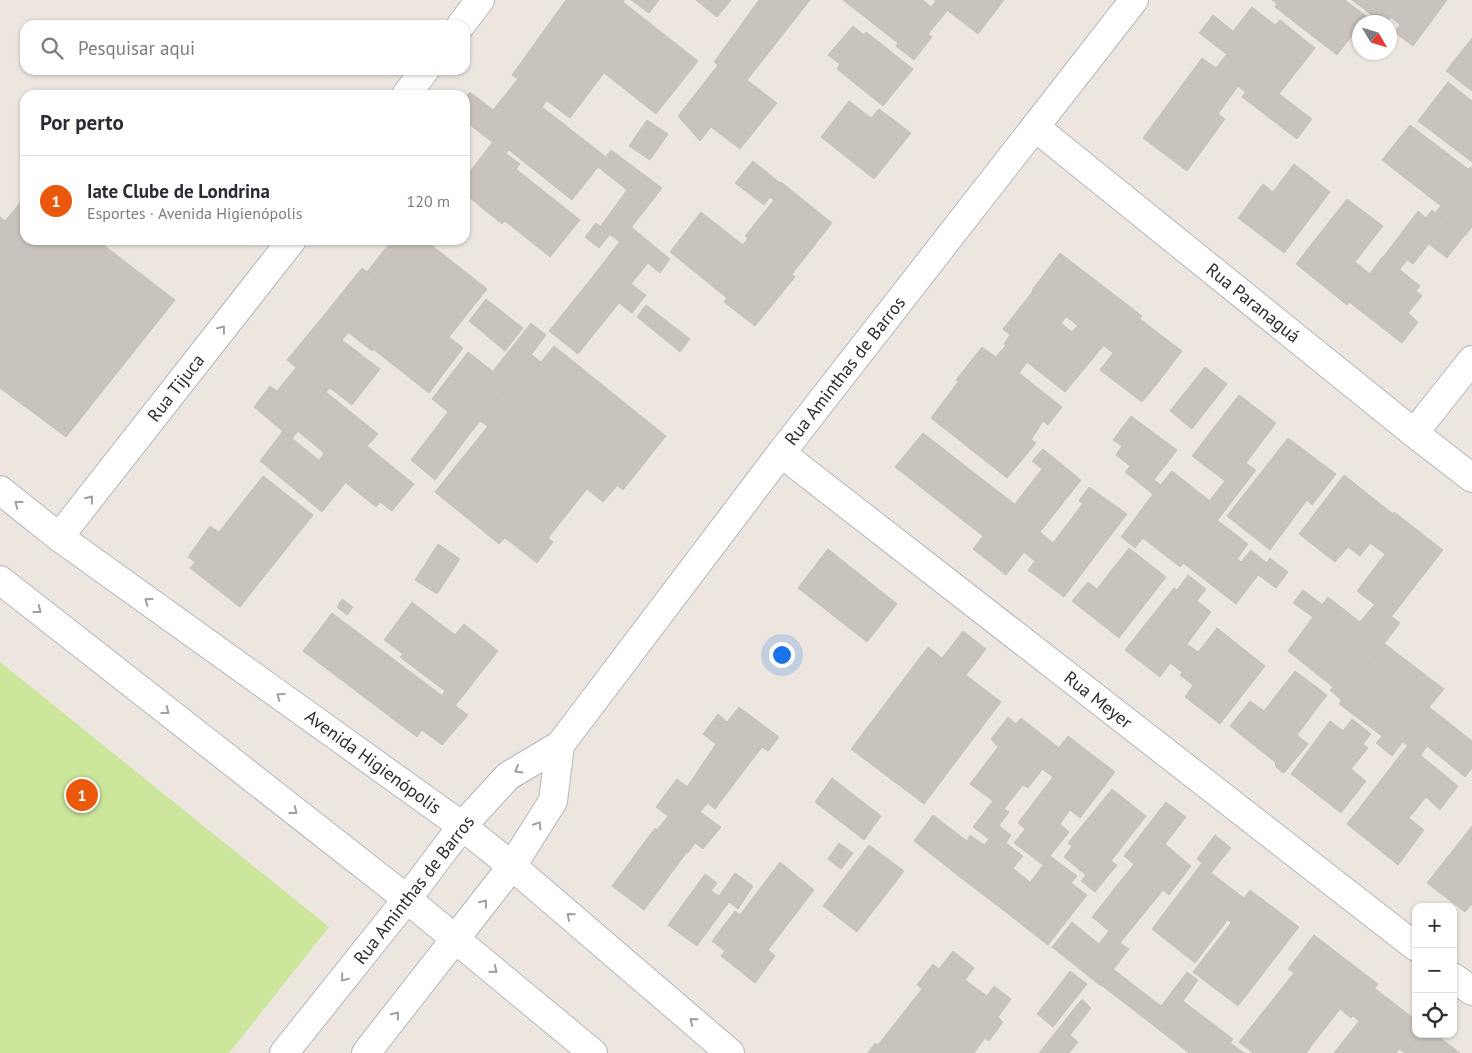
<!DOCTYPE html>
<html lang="pt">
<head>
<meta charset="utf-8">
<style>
  body { margin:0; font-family:"PT Sans",sans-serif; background:#f2f2f3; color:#2b2b33 }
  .controls { position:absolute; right:15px; bottom:15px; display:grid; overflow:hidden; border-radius:10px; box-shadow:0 1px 4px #0004 }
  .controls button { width:45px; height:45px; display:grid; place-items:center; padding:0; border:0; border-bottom:1px solid #e1e1e2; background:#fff; color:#2b2b33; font:25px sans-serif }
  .compass { position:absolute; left:1352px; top:15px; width:45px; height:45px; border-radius:50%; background:#fff; box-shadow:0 1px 4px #0004; rotate:128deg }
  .you { position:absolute; left:781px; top:654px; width:18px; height:18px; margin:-12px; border:4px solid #fff; border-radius:50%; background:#1a73e8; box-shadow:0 0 0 8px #1a73e833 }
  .badge { display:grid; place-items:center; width:32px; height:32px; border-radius:50%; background:#ea580c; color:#fff; font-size:16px; font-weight:700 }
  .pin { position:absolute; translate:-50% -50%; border:2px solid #fff; box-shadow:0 1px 5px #0006 }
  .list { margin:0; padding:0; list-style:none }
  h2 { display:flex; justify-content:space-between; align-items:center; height:65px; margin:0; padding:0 20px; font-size:21px }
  h2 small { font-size:16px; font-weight:400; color:#7c7c81 }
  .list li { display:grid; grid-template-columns:32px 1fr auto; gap:15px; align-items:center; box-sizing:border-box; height:90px; padding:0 20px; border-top:1px solid #e1e1e2 }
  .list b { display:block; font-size:19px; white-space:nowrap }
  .list p { margin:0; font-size:16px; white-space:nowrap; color:#7c7c81 }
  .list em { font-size:16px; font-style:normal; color:#7c7c81 }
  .icon { flex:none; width:28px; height:28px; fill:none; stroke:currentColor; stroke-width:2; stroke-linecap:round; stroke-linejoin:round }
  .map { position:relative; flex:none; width:1472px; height:1053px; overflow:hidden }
  .search { position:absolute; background:#fff; box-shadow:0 1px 4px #0004; left:20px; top:20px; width:450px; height:55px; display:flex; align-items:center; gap:12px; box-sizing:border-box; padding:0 18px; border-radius:15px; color:#7c7c81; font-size:19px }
  .panel { position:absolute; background:#fff; box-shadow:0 1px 4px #0004; left:20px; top:90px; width:450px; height:155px; border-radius:15px }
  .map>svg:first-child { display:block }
  .pitch { fill:#cce69c }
  .building { fill:#c8c4bd; stroke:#c8c1b8 }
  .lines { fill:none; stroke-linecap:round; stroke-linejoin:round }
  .street-casing { stroke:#b2b6be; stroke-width:30 }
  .secondary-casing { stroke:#b2b6be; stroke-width:30 }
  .street { stroke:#fff; stroke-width:28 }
  .secondary { stroke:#fff; stroke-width:28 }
  .oneway { stroke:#a0a0a0 }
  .labels { text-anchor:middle; stroke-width:4; stroke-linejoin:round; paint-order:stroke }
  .street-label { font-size:18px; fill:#2c2c2c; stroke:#fff }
</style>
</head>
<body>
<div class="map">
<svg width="1472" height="1053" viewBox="0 0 1472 1053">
  <rect width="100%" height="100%" fill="#ece6df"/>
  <path class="pitch" d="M0,662l329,265 -100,126h-229z"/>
  <path class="building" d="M566,0h58l-1,2 75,59 -42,53 -52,-41 -34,45 -58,-43z
    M631,0h28l-10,13z
    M696,0h35l-14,17z
    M759,0h51l-66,84 -30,-22z
    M843,0h80l8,7 5,-6 12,9 -20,24 4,3 -18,23 -18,-14 2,-3z
    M934,0h70l-26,34z
    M1272,0h73l21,16 -5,6h-1v3l-23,30 -62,-48 2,-3z
    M1352,0h95l-34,46 -19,-14 6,-7 -9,-8 -4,5h-6z
    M1252,7l23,18 5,-5 35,28 -36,46 -80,-61 14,-18 20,16z
    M853,26l11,9 2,-3 47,37 -30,37 -46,-37 3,-5 -12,-9z
    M1472,38v53l-26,-20z
    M1227,54l30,23 -12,15 -7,-6 -20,28 7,5 -38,52 -44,-33 59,-80 14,10z
    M718,65l26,19 -44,57 -22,-25z
    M1257,77l55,42 -15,20 -55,-42z
    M518,79l28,22 -4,6 64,50 -34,43 -63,-50 -3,3 -41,-32v-23l5,-6 23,18z
    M747,80l30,23 -37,46 -29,-22z
    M1448,82l24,19v61l-54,-41z
    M849,101l22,17 8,-9 32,24 -37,46 -53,-42z
    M647,120l21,14 -18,26 -21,-14z
    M1410,125l58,44 2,-2 2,1v59l-7,9 -30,-23 6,-7 -59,-46z
    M492,143l28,21 -4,5 64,51 -30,37 -45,-36 -3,3 -37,-30v-16z
    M611,150l51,38 -42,54 -20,-15 27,-37 -29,-23z
    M753,161l27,22 -16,22 -29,-22z
    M1294,164l36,28 -46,61 -46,-35 25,-34 10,8z
    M781,182l51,41 -40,51 -47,-38 29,-36 -6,-4z
    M25,197v43h72l78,60 -109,137 -66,-49v-171l5,4z
    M1347,199l36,27 -28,36 15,12 -23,31 -51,-41z
    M1432,210l32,26 -17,22 -18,-14 -16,20 -6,-4 -7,9 -16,-13 34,-45 8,7z
    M701,212l42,33 5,-7 47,39 -40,49 -31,-24 3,-4 -57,-46z
    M596,223l14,11 -11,14 -14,-11z
    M631,227l39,32 -10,14 -12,-10 -17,21 15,11 -14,18 -42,-33z
    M392,240h33l62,49 -38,48 -82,-65z
    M1060,253l82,63 -29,37 -81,-63z
    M1383,256l37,30 -4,5 6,5 -14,17 10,9 -16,21 -53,-41z
    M362,268l101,80 -34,45 -56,-44 -1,2 -47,-37z
    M590,280l29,23 -41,51 -29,-23z
    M1033,291l33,26 -5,6 11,9 6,-7 26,20 -39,47 -61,-48 6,-9 -7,-6z
    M486,299l37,29 -18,23 -36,-30z
    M646,305l44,34 -10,13 -43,-35z
    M325,314l23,19 -6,7 38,29 -28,36 -22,-17 -4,4 -39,-32z
    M1140,319l42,32 -26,34 -43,-32z
    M531,323l15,12 -37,49 -16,-13z
    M1006,345l21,17 -8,11 43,34 -14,18 -5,-4 -12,19 -75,-60 26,-33 14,10z
    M554,346l112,90 -43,54 -122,-97 31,-38 9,7z
    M468,352l41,32 -37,47 -40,-32z
    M1113,353l43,32 -14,17 -42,-32z
    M1205,367l22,17 -35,45 -22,-18z
    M296,368l82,66 -11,12 47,38 -22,27 -12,-9 -4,5 -57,-46 5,-8 -26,-22 -6,8 -38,-32 16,-21 7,5z
    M958,382l78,61 -29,35 -76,-60z
    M501,393l116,93 -14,16 -16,-13 -39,49 5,4 -16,21 -32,-25 -6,6 -64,-52 53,-66 -8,-5z
    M1239,395l37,28 -30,40 10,7 -32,42 -14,-12 15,-19 -33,-25z
    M448,412l24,19 -37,49 -24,-20z
    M1131,416l46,34 -23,30 7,5 -8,9 -28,-22 5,-6 -14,-11 6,-9 -9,-6z
    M283,431l63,51 -24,30 -62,-51z
    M923,433l121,94 -38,48 -33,-26 10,-13 -88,-69z
    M1288,438l48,36 -24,31 -5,-5 -37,50 -43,-34z
    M1043,449l38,31 -37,47 -29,-23 27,-35 -10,-8z
    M1172,471l52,41 -18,23 -53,-41z
    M1344,475l49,39 -33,42 -12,-9 -13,15 -36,-28z
    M263,476l50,39 -73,92 -50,-39 5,-6 -7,-5 22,-31 9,6z
    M1089,487l38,27 -63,83 -36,-27 7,-9 -11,-9 16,-20 13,11 30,-40 -4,-2z
    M1153,494l53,41 -26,32 -37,-29 -8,10 -14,-11z
    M1394,512l49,38 -52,67 -34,-26 28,-37 -15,-11z
    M1217,520l31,24 -11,15 -31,-24z
    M1206,535l52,40 -22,29 -53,-41z
    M438,544l22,15 -23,35 -22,-14z
    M1129,548l37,29 -47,61 -47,-37 16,-19 9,7z
    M828,549l69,55 -30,38 -69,-54z
    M1251,550l16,13 -9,12 -17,-13z
    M1270,558l18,14 -12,16 -18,-13z
    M1188,575l18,14 -9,12 14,11 -24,32 11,8 -16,20 -12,-9 -10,14 -35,-27 49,-62 3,2z
    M1303,590l20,15 -10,12 -20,-14z
    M1328,597l32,25 15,-18 25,19 -30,39 -57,-45z
    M342,599l11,8 -6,8 -10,-8z
    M412,602l43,33 9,-11 34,27 -43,55 -13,-11 3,-4 -45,-34 3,-3 -19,-14z
    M332,613l136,102 -26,30 -20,-15 -5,7 -114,-86z
    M1313,617l57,45 -29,38 -11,-10 3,-3 -45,-36z
    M1217,628l48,38 -45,58 -35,-27 8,-12 -13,-10z
    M963,631l23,18 -20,26 35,27 -77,102 -73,-55 77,-102 14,11z
    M1385,644l59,45 -15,18 -59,-45z
    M1370,662l59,45 -37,49 -16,-13 6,-7 -43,-32z
    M1295,671l32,24 -30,40 11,9 -23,28 -2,1 -7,-6 -1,-5 -45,-36 20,-25 14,10z
    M739,707l40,30 -11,14 -6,-4 -47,62 -28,-22 29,-43 -13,-10 15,-20 9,8z
    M1429,707l43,34v27l-7,9 -38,-31 -6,9 -18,-13z
    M1008,717l8,7 5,-6 38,30 -31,40 -5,-3 -19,24 5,3 -20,27 -16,-12 20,-26 -23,-17 28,-37 -7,-8z
    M1352,719l19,15 -8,10 5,4 -17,21 15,12 -25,32 -50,-39 39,-53 13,10z
    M1068,736l47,36 -35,46 -10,-8 -10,14 9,8 -26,33 -29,-22 11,-14 -7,-6 35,-46 -11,-8z
    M1408,745l50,41 -18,24 -14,-13 -17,21 15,12 -26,35 -51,-41z
    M832,778l49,38 -17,24 -49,-38z
    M677,779l31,24 -8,9 21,15 -18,22 -8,-6 -7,10 -31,-23 11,-14 -12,-9z
    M1112,789l34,27 -35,45 6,4 -22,27 -14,-11 5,-6 -22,-18 8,-11 -4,-3z
    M1166,802l20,15 -21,27 26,22 -22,29 -6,-5 -43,53 9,6 -28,37 -49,-39 20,-25 27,22 10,-13 -17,-14 42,-53 -10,-8z
    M933,815l34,26 3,-6 14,10 -24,32 -46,-36z
    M999,826l12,9 -5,8 17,13 -10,12 18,15 -24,30 -47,-36z
    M1472,826v78l-7,8 -38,-29z
    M655,828l32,24 -43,58 -32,-24z
    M1215,835l16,13 -20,25 33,25 -49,65 -43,-34 50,-66 -5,-4z
    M839,843l14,10 -12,16 -13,-10z
    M869,845l35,26 -47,61 -34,-26z
    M1050,856l27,20 -6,7 16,12 -39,50 -41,-32z
    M780,862l34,28 -46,60 7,6 -20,27 -34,-27 4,-5 -13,-10 23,-30 5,4z
    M735,873l18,13 -15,23 -9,-7 -32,44 -29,-21 37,-51 12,9 -6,8 8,5z
    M1250,890l49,37 -61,79 -45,-34 38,-49 -3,-3z
    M1314,935l64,49 -27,34 -11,-9 -34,44h-53l-14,-11 55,-69 -6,-4z
    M953,951l21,17 -9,12 22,16 7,-10 17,13 -13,18 5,5 -14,19 -4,-3 -11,15h-106l7,-10 3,2 44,-56 -5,-4 16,-21 6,5z
    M1113,969l48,37 -12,16 -48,-37z
    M1070,971l17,13 -34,43 -16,-13z
    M1187,972l11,8 -15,21 50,38 -11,14h-33l-40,-31z
    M1374,988l42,32v14h4l-15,19 -6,-4 -3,4h-62l25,-32 -6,-5z
    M1082,999l9,9 -21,27 8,7 -9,11h-30z
    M1420,1034h15l25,19h-55z
    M1230,1043l14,10h-22z"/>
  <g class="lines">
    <g class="street-casing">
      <path id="street" d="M461,25l19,-25
        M406,95l19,-25
        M1414,433l58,-73
        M781,453l635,494
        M59,537l233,-297
        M462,826l46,-50 52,-31 221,-292 353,-453
        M512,866l41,-65 7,-56
        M1453,977l19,14"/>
    </g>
    <g class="secondary-casing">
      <path id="secondary" d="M1035,127l379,306 58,45
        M0,490l59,47 403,289 50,40 218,187
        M0,580l407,319 186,154
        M284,1053l123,-154 55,-73
        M366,1053l146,-187"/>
    </g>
    <use href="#street" class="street"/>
    <use href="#secondary" class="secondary"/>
  </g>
  <defs><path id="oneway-chevron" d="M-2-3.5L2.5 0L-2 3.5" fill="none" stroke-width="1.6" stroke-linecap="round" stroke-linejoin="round" transform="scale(1.25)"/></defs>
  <g class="oneway">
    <use href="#oneway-chevron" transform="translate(222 329) rotate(-52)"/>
    <use href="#oneway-chevron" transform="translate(90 499) rotate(-52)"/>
    <use href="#oneway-chevron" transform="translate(18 504) rotate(-142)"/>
    <use href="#oneway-chevron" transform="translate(148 601) rotate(-144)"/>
    <use href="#oneway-chevron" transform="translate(38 610) rotate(38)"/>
    <use href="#oneway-chevron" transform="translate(280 696) rotate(-144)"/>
    <use href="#oneway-chevron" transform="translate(166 711) rotate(38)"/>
    <use href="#oneway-chevron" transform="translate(518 770) rotate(149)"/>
    <use href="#oneway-chevron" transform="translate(294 811) rotate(38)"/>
    <use href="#oneway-chevron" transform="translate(538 825) rotate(-58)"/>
    <use href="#oneway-chevron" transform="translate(484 903) rotate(-52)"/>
    <use href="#oneway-chevron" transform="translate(570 916) rotate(-140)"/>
    <use href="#oneway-chevron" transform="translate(494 970) rotate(40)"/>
    <use href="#oneway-chevron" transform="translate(344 978) rotate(129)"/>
    <use href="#oneway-chevron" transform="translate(396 1015) rotate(-52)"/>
    <use href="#oneway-chevron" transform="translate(693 1021) rotate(-140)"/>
  </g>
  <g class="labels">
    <g class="street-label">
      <text transform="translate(1253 303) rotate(39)" y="6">Rua Paranaguá</text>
      <text transform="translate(845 371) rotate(-52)" y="6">Rua Aminthas de Barros</text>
      <text transform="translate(176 388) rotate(-52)" y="6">Rua Tijuca</text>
      <text transform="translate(1098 700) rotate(38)" y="6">Rua Meyer</text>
      <text transform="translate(373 762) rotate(36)" y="6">Avenida Higienópolis</text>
      <text transform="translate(414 890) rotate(-52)" y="6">Rua Aminthas de Barros</text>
    </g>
  </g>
</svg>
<div class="controls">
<button>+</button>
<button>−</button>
<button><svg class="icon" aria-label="locate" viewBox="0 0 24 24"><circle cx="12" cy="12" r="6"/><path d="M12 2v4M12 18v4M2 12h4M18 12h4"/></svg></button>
</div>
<svg class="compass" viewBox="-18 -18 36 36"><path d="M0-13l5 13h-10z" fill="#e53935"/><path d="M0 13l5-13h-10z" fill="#7c7c81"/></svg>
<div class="you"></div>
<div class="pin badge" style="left:82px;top:795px">1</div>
<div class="search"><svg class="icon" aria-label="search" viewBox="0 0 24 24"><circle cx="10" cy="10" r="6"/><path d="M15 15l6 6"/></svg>Pesquisar aqui</div>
<section class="panel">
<h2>Por perto<small></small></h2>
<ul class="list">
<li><span class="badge">1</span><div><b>Iate Clube de Londrina</b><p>Esportes · Avenida Higienópolis</p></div><em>120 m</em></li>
</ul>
</section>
</div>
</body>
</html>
